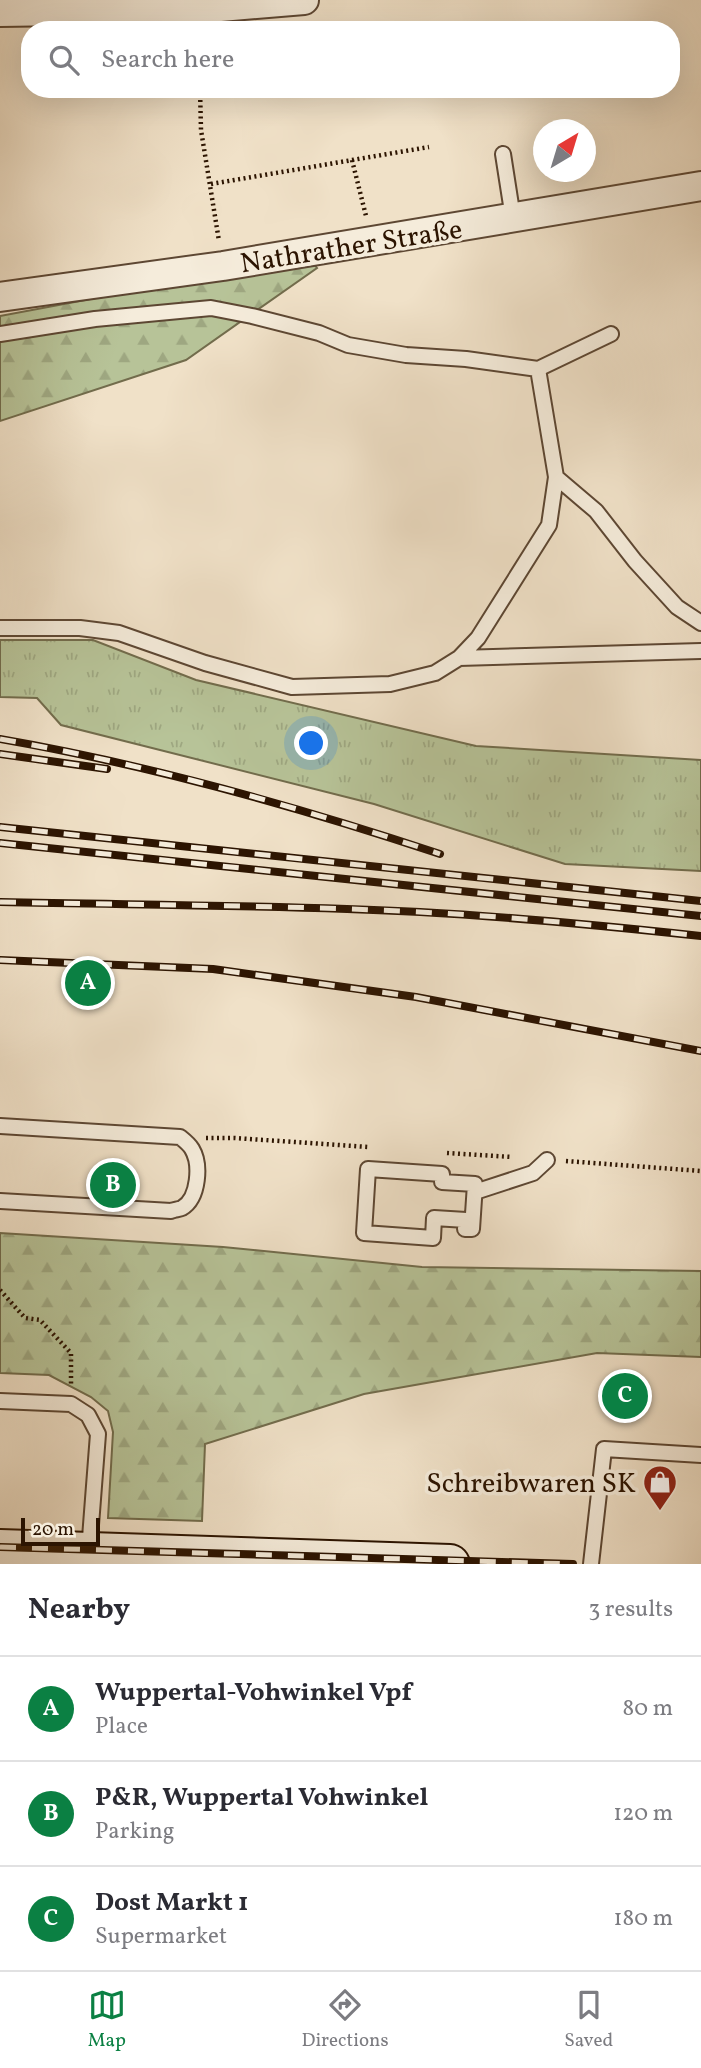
<!DOCTYPE html>
<html lang="en">
<head>
<meta charset="utf-8">
<style>
  body { margin:0; font-family:Vollkorn,serif; background:#f7f7f7; color:#2b2b33 }
  .compass { position:absolute; left:533px; top:119px; width:63px; height:63px; border-radius:50%; background:#fff; box-shadow:0 7px 28px #0002; rotate:38deg }
  .scale { position:absolute; left:21px; bottom:18px; width:79px; box-sizing:border-box; padding-left:7px; border:4px solid #2c1401; border-top:0; font-size:19px; line-height:24px; white-space:nowrap; color:#2c1401; -webkit-text-stroke:5px #f5ecdb; paint-order:stroke }
  .you { position:absolute; left:312px; top:744px; width:24px; height:24px; margin:-18px; border:5px solid #fff; border-radius:50%; background:#1a73e8; box-shadow:0 0 0 10px #1a73e833 }
  .badge { display:grid; place-items:center; width:46px; height:46px; border-radius:50%; background:#0b8043; color:#fff; font-size:23px; font-weight:700 }
  .pin { position:absolute; translate:-50% -50%; border:4px solid #fff; box-shadow:0 2px 7px #0006 }
  .list { margin:0; padding:0; list-style:none }
  h2 { display:flex; justify-content:space-between; align-items:center; height:91px; margin:0; padding:0 28px; font-size:30px }
  h2 small { font-size:23px; font-weight:400; color:#7c7c81 }
  .list li { display:grid; grid-template-columns:46px 1fr auto; gap:21px; align-items:center; box-sizing:border-box; height:105px; padding:0 28px; border-top:2px solid #e1e1e2 }
  .list b { display:block; font-size:26px; white-space:nowrap }
  .list p { margin:0; font-size:23px; white-space:nowrap; color:#7c7c81 }
  .list em { font-size:23px; font-style:normal; color:#7c7c81 }
  .icon { flex:none; width:38px; height:38px; fill:none; stroke:currentColor; stroke-width:2; stroke-linecap:round; stroke-linejoin:round }
  .map { position:relative; flex:none; width:701px; height:1564px; overflow:hidden }
  .search { position:absolute; background:#fff; box-shadow:0 7px 28px #0002; left:21px; right:21px; top:21px; height:77px; display:flex; align-items:center; gap:18px; box-sizing:border-box; padding:0 24px; border-radius:28px; color:#7c7c81; font-size:26px }
  .sheet { height:406px; background:#fff }
  nav { display:flex; justify-content:space-around; align-items:center; box-sizing:border-box; height:98px; border-top:2px solid #e1e1e2; background:#fff; font-size:19px; color:#7c7c81 }
  nav a { display:grid; justify-items:center; gap:4px }
  nav .on { color:#0b8043 }
  .map>svg:first-child { display:block }
  .grass { fill:url(#grass-tufts); stroke:#726c4c; stroke-width:2 }
  .forest { fill:url(#forest-firs); stroke:#726c4c; stroke-width:2 }
  .lines { fill:none; stroke-linecap:round; stroke-linejoin:round }
  .lane-casing { stroke:#5d4733; stroke-width:18 }
  .street-casing { stroke:#5d4733; stroke-width:32 }
  .secondary-casing { stroke:#2c1401; stroke-width:42 }
  .path { stroke:#2c1401; stroke-width:4.5; stroke-dasharray:2 3.5; stroke-linecap:butt }
  .lane { stroke:#f5ecdb; stroke-width:14 }
  .street { stroke:#f5ecdb; stroke-width:28 }
  .secondary { stroke:#f5ecdb; stroke-width:38 }
  .rail-casing { stroke:#2c1401; stroke-width:8 }
  .rail { stroke:#f5ecdb; stroke-width:5; stroke-dasharray:16; stroke-linecap:butt }
  .labels { text-anchor:middle; stroke-width:7; stroke-linejoin:round; paint-order:stroke }
  .street-label { font-size:28px; fill:#2c1401; stroke:#f5ecdb }
  .poi-label { font-size:28px; fill:#2c1401; stroke:#f5ecdb; text-anchor:end }
</style>
</head>
<body>
<div class="map">
<svg width="701" height="1564" viewBox="0 0 701 1564">
  <defs>
    <pattern id="grass-tufts" width="24" height="20" patternUnits="userSpaceOnUse" patternTransform="scale(1.75)"><rect width="24" height="20" fill="#b7c398"/><path d="M3 7l-1-3M5 7V3M7 7l1-3M15 17l-1-3M17 17v-4M19 17l1-3" fill="none" stroke="#9ea781"/></pattern>
    <pattern id="forest-firs" width="22" height="20" patternUnits="userSpaceOnUse" patternTransform="scale(1.75)"><rect width="22" height="20" fill="#b7c398"/><path d="M5 1l3.5 6h-7zM16 11l3.5 6h-7z" fill="#9ea781"/></pattern>
  </defs>
  <rect width="100%" height="100%" fill="#f0e1c8"/>
  <filter id="stains"><feTurbulence type="fractalNoise" baseFrequency=".00286" numOctaves="4"/><feColorMatrix values="0 0 0 0 .2 0 0 0 0 .09 0 0 0 0 .02 0 0 0 .5 -.17"/></filter>
  <radialGradient id="worn" r=".72"><stop offset=".6" stop-color="#630" stop-opacity="0"/><stop offset="1" stop-color="#630" stop-opacity=".3"/></radialGradient>
  <path class="grass" d="M0,640h93l103,40 280,66 225,14v111l-136,-7 -191,-60 -313,-79 -24,-27 -37,-1z"/>
  <path class="forest" d="M309,258l8,10 -131,92 -186,61v-105z
    M0,1233l223,14 199,20 279,4v86l-104,-4 -233,41 -159,50 -3,77 -94,-3 5,-86 -5,-21 -17,-14 -42,-22 -49,-2z"/>
  <g class="lines">
    <g class="lane-casing">
      <path id="lane" d="M503,154l10,64
        M0,334l95,-15 116,-11 41,8 67,17 29,12 58,10 60,4 72,10 73,-35
        M556,477l40,34 39,50 42,46 24,16
        M0,628h80l39,5 86,30 87,24 98,-3 45,-11 24,-15 19,-20 71,-113 7,-48 -18,-108
        M459,658l242,-7
        M0,1126l180,11c5,4 9,7 12,12 9,15 7,49 -10,59 -2,1 -9,2 -11,3l-171,-10
        M368,1169l74,5v8l33,2 -3,45h-7l1,-9 -32,-2 -1,20 -69,-5z
        M475,1192l58,-19 14,-13
        M0,1401l71,3 17,11 10,19 -9,117
        M591,1564l13,-115 97,6"/>
    </g>
    <g class="street-casing">
      <path id="street" d="M0,12l197,-3 107,-9
        M0,297l223,-31 478,-80"/>
    </g>
    <g class="secondary-casing">
      <path id="secondary" d="M0,1549l450,15"/>
    </g>
    <path class="path" d="M200,89l1,41 18,111
      M352,160l14,56
      M211,184l218,-37
      M206,1138h29l133,9
      M447,1153l65,4
      M566,1161l135,10
      M0,1290l25,28 15,2 31,33v31"/>
    <use href="#lane" class="lane"/>
    <use href="#street" class="street"/>
    <use href="#secondary" class="secondary"/>
    <g class="rail-casing">
      <path id="rail" d="M0,739c150,26 296,67 440,115
        M0,754l107,15
        M0,827l701,74
        M0,843l701,73
        M0,902c140,3 280,3 420,10 94,5 187,14 281,24
        M0,960l213,9 203,28 285,54
        M0,1547l573,17"/>
    </g>
    <use href="#rail" class="rail"/>
  </g>
  <defs>
    <g id="shop-pin" transform="scale(1.75)"><path d="M0 17L-7.5 6A9.5 9.5 0 1 1 7.5 6Z" fill="#8f2418" stroke="#f5ecdb"/><path d="M-5-2.5h2.3a2.7 3.5 0 0 1 5.4 0H5L5.5 6h-11ZM-1.5-2.5h3a1.5 2.3 0 0 0-3 0Z" fill="#fff"/></g>
  </defs>
  <g fill-rule="evenodd">
    <use href="#shop-pin" x="660" y="1482"/>
  </g>
  <g class="labels">
    <g class="street-label">
      <text transform="translate(351 245) rotate(-9)" y="10">Nathrather Straße</text>
    </g>
    <g class="poi-label">
      <text x="636" y="1492">Schreibwaren SK</text>
    </g>
  </g>
  <rect width="100%" height="100%" filter="url(#stains)"/>
  <rect width="100%" height="100%" fill="url(#worn)"/>
</svg>
<svg class="compass" viewBox="-18 -18 36 36"><path d="M0-13l5 13h-10z" fill="#e53935"/><path d="M0 13l5-13h-10z" fill="#7c7c81"/></svg>
<div class="scale">20 m</div>
<div class="you"></div>
<div class="pin badge" style="left:88px;top:983px">A</div>
<div class="pin badge" style="left:113px;top:1185px">B</div>
<div class="pin badge" style="left:625px;top:1396px">C</div>
<div class="search"><svg class="icon" aria-label="search" viewBox="0 0 24 24"><circle cx="10" cy="10" r="6"/><path d="M15 15l6 6"/></svg>Search here</div>
</div>
<section class="sheet">
<h2>Nearby<small>3 results</small></h2>
<ul class="list">
<li><span class="badge">A</span><div><b>Wuppertal-Vohwinkel Vpf</b><p>Place</p></div><em>80 m</em></li>
<li><span class="badge">B</span><div><b>P&amp;R, Wuppertal Vohwinkel</b><p>Parking</p></div><em>120 m</em></li>
<li><span class="badge">C</span><div><b>Dost Markt 1</b><p>Supermarket</p></div><em>180 m</em></li>
</ul>
</section>
<nav>
<a class="on"><svg class="icon" aria-label="map" viewBox="0 0 24 24"><path d="M3 6l6-2 6 2 6-2v14l-6 2-6-2-6 2zM9 4v14M15 6v14"/></svg>Map</a>
<a><svg class="icon" aria-label="directions" viewBox="0 0 24 24"><path d="M12 3l9 9-9 9-9-9zM9 14v-3h6M13 9l2 2-2 2"/></svg>Directions</a>
<a><svg class="icon" aria-label="saved" viewBox="0 0 24 24"><path d="M7 4h10v16l-5-4-5 4z"/></svg>Saved</a>
</nav>
</body>
</html>
